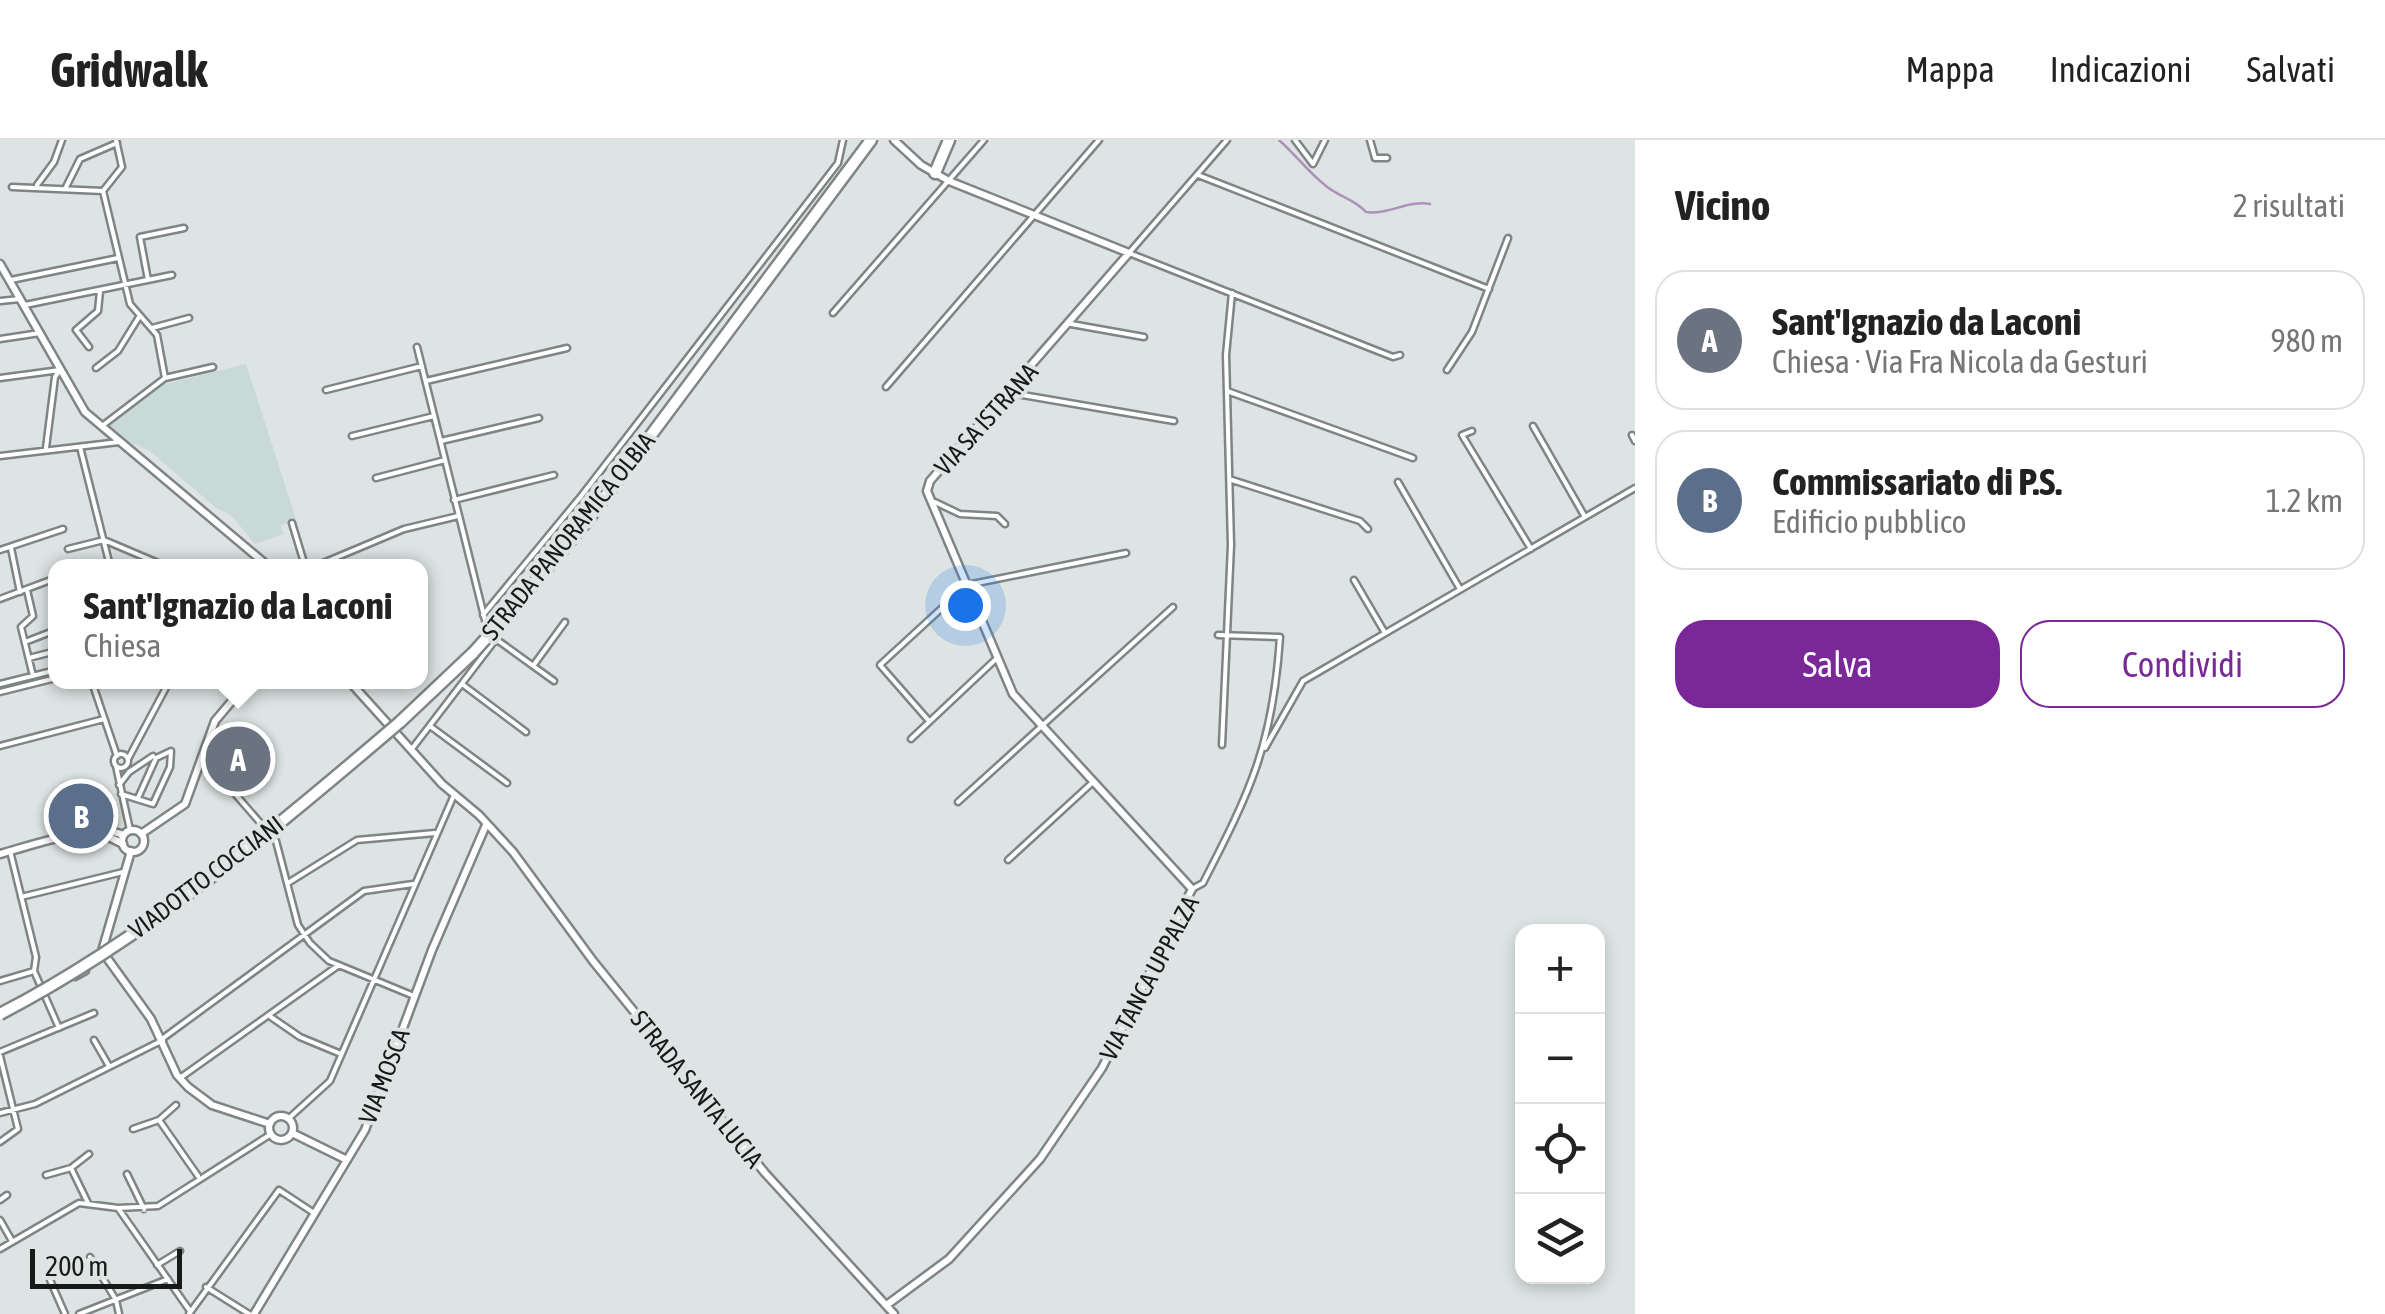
<!DOCTYPE html>
<html lang="it">
<head>
<meta charset="utf-8">
<style>
  body { margin:0; font-family:"Asap Condensed",sans-serif; background:#f6f6f6; color:#222 }
  .controls { position:absolute; right:30px; bottom:30px; display:grid; overflow:hidden; border-radius:20px; box-shadow:0 5px 15px #0003 }
  .controls button { width:90px; height:90px; display:grid; place-items:center; padding:0; border:0; border-bottom:2px solid #e0e0e0; background:#fff; color:#222; font:50px sans-serif }
  .scale { position:absolute; left:30px; bottom:25px; width:152px; box-sizing:border-box; padding-left:10px; border:5px solid #181a1a; border-top:0; font-size:28px; line-height:35px; white-space:nowrap; color:#181a1a; -webkit-text-stroke:8px #dde4e3; paint-order:stroke }
  .you { position:absolute; left:965px; top:465px; width:35px; height:35px; margin:-25px; border:8px solid #fff; border-radius:50%; background:#1a73e8; box-shadow:0 0 0 15px #1a73e833 }
  .badge { display:grid; place-items:center; width:65px; height:65px; border-radius:50%; background:#7a2797; color:#fff; font-size:32px; font-weight:700 }
  .pin { position:absolute; translate:-50% -50%; border:5px solid #fff; box-shadow:0 2px 10px #0006 }
  .popup { position:absolute; left:48px; top:419px; width:380px; height:130px; box-sizing:border-box; display:grid; place-content:center; border-radius:20px; background:#fff; filter:drop-shadow(0 2px 8px #0005); font-size:32px; white-space:nowrap; color:#767676 }
  .popup b { font-size:38px; color:#222 }
  .popup::after { content:''; position:absolute; left:50%; top:100%; margin-left:-20px; border:20px solid transparent; border-top-color:#fff }
  .list { margin:0; padding:0; list-style:none }
  h2 { display:flex; justify-content:space-between; align-items:center; height:130px; margin:0; padding:0 40px; font-size:42px }
  h2 small { font-size:32px; font-weight:400; color:#767676 }
  .list li { display:grid; grid-template-columns:65px 1fr auto; gap:30px; align-items:center; box-sizing:border-box; height:140px; margin:0 20px 20px; padding:0 20px; border:2px solid #e0e0e0; border-radius:30px }
  .list b { display:block; font-size:38px; white-space:nowrap }
  .list p { margin:0; font-size:32px; white-space:nowrap; color:#767676 }
  .list em { font-size:32px; font-style:normal; color:#767676 }
  .actions { display:flex; gap:20px; padding:30px 40px }
  .actions a { flex:1; padding:22px 0; border:2px solid #7a2797; border-radius:30px; text-align:center; font-size:35px; color:#7a2797 }
  .actions .main { background:#7a2797; color:#fff }
  .icon { flex:none; width:55px; height:55px; fill:none; stroke:currentColor; stroke-width:2; stroke-linecap:round; stroke-linejoin:round }
  .map { position:relative; flex:none; width:1635px; height:1174px; overflow:hidden }
  header { display:flex; align-items:center; gap:60px; box-sizing:border-box; height:140px; padding:0 50px; background:#fff; border-bottom:2px solid #e0e0e0 }
  header strong { font-size:48px }
  nav { display:flex; gap:55px; margin-inline-start:auto; font-size:35px }
  main { display:flex }
  aside { flex:1; background:#fff }
  .map>svg:first-child { display:block }
  .built { fill:#c9d9d8 }
  .lines { fill:none; stroke-linecap:round; stroke-linejoin:round }
  .stream { stroke:#ad91b9; stroke-width:2.5 }
  .street-casing { stroke:#7f8585; stroke-width:9 }
  .secondary-casing { stroke:#7f8585; stroke-width:11 }
  .highway-casing { stroke:#7f8585; stroke-width:15 }
  .street { stroke:#fff; stroke-width:4 }
  .secondary { stroke:#fff; stroke-width:6 }
  .highway { stroke:#fff; stroke-width:10 }
  .highway-bridge-casing { stroke:#7f8585; stroke-width:15; stroke-linecap:butt }
  .highway-bridge { stroke:#fff; stroke-width:10 }
  .labels { text-anchor:middle; stroke-width:8; stroke-linejoin:round; paint-order:stroke }
  .street-label { font-size:25px; fill:#181a1a; stroke:#dde4e3 }
</style>
</head>
<body>
<header>
<strong>Gridwalk</strong>
<nav><a>Mappa</a><a>Indicazioni</a><a>Salvati</a></nav>
</header>
<main>
<div class="map">
<svg width="1635" height="1174" viewBox="0 0 1635 1174">
  <rect width="100%" height="100%" fill="#dde4e3"/>
  <path class="built" d="M246,224l50,155 -15,7 3,8 -29,10 -24,-29 -15,-7 -66,-57 -22,-10 -19,-16 52,-40z"/>
  <g class="lines">
    <path class="stream" d="M1279,0c17,15 29,32 47,46 13,11 27,12 40,26 23,3 41,-12 64,-8"/>
    <g class="street-casing">
      <path id="street" d="M116,0l6,27 -19,24 27,113 27,31 8,43
        M1227,0l-98,113 264,104 7,-2
        M1295,0l18,24 12,-24
        M1370,0l5,18h12
        M1198,35l291,114
        M37,45l17,-23 8,-22
        M12,47l91,4
        M65,49l15,-30 37,-16
        M11,140l107,-22
        M148,140l-8,-43 44,-9
        M0,161l20,-2
        M25,165l147,-30
        M833,173l151,-173
        M1071,184l73,13
        M152,188l37,-10
        M0,199l40,-6
        M89,207l-13,-17 22,-19 2,-20
        M417,207l69,277 10,15 58,42
        M96,228l22,-17 21,-34
        M1447,230l25,-38 36,-94
        M0,238l60,-8
        M426,241l141,-33
        M886,247l213,-247
        M326,250l96,-24
        M1227,251l186,67
        M1011,253l163,28
        M102,286l63,-48 48,-11
        M1533,286l52,91
        M1472,291l-10,4 69,114
        M1632,295l3,6
        M352,296l82,-20
        M441,301l98,-23
        M80,307l30,119
        M46,308l9,-71 5,-7
        M0,316l119,-14
        M376,338l69,-18
        M1232,340l128,41 8,8
        M1398,342l62,107
        M454,360l100,-25
        M935,362l25,12 37,2 8,8
        M292,383l13,43
        M11,408l9,44
        M68,409l36,-9 61,26
        M0,410l63,-21
        M316,426l88,-37 54,-13
        M1354,440l31,53
        M27,450l6,26 -12,11 12,49
        M0,459l56,-21
        M420,473v7
        M483,475l99,-120 256,-332 5,-23
        M25,502l31,-12
        M29,518l27,-7
        M533,526l32,-44
        M92,542l25,74
        M0,544l56,-14
        M462,544l64,48
        M0,552l56,-14
        M929,581l-49,-56 87,-80 159,-32
        M430,586l77,57
        M911,599l86,-81
        M1222,605l9,-200 -5,-190 6,-62
        M0,606l104,-27
        M1265,608l38,-67 332,-193
        M411,610l85,-111
        M114 621a7 7 0 1 1 14 0a7 7 0 1 1-14 0Z
        M203,617l73,84 22,84 12,18 19,18 85,35
        M128,619l41,-77
        M116,626l14,64
        M119,645l10,-13 24,-16
        M121,654l32,10 17,-37 1,-16 -15,7 -18,40
        M958,662l215,-195
        M10,711l26,106 -2,14 25,57
        M1008,720l85,-78
        M288,743l69,-43 78,-7
        M1192,749l11,-6c48,-93 70,-139 77,-246l-62,-2
        M21,757l102,-25
        M75,837l11,-6
        M0,841l34,-10
        M271,877l29,20 41,17
        M162,899l202,-148 49,-7
        M94,900l15,26
        M0,912l94,-39
        M0,916l18,73 -18,13
        M180,938l159,-113
        M176,965l-17,15 39,56
        M0,973l35,-9 128,-64
        M288,979l42,-38 124,-286
        M133,989l26,-9
        M71,1028l17,35
        M127,1034l17,35
        M46,1035l25,-7 18,-14
        M0,1060l7,-5
        M118,1068l72,103
        M0,1080l12,21
        M0,1109l79,-46 39,5 40,-2 113,-72
        M90,1117l26,43 3,14
        M157,1125l23,-14
        M50,1140l15,34
        M206,1147l43,27
        M79,1174l89,-35
        M189,1174l90,-124 35,23"/>
    </g>
    <g class="secondary-casing">
      <path id="secondary" d="M0,124l85,148 183,154
        M350,542l92,102 37,31 34,37 80,109 172,212 129,141
        M122 701a11 11 0 1 1 22 0a11 11 0 1 1-22 0Z
        M99,692l24,12
        M141,694l44,-30 30,-83 33,-39
        M131,711l-29,100 49,68 26,56 11,12 24,18 58,19
        M0,714c30,-8 96,-32 123,-19
        M269 988a12 12 0 1 1 24 0a12 12 0 1 1-24 0Z
        M292,993l55,27
        M888,1164l61,-45 91,-100 62,-91 90,-179 -179,-195 -86,-203 3,-10 199,-228 -180,-72 -28,-16 -27,-25
        M254,1174l111,-184 67,-180 54,-125"/>
    </g>
    <g class="highway-casing">
      <path id="highway" d="M935,33l14,-33
        M500,483l87,-102 284,-381
        M400,582l73,-69"/>
    </g>
    <use href="#street" class="street"/>
    <use href="#secondary" class="secondary"/>
    <use href="#highway" class="highway"/>
    <g class="highway-bridge-casing">
      <path id="highway-bridge" d="M473,513l27,-30
        M0,874c145,-75 276,-186 400,-292"/>
    </g>
    <use href="#highway-bridge" class="highway-bridge"/>
  </g>
  <g class="labels">
    <g class="street-label">
      <text transform="translate(986 279) rotate(-48)" y="9">VIA SA ISTRANA</text>
      <text transform="translate(568 396) rotate(-51)" y="9">STRADA PANORAMICA OLBIA</text>
      <text transform="translate(206 737) rotate(-37)" y="9">VIADOTTO COCCIANI</text>
      <text transform="translate(1149 838) rotate(-62)" y="9">VIA TANCA UPPALZA</text>
      <text transform="translate(384 936) rotate(-69)" y="9">VIA MOSCA</text>
      <text transform="translate(697 949) rotate(51)" y="9">STRADA SANTA LUCIA</text>
    </g>
  </g>
</svg>
<div class="controls">
<button>+</button>
<button>−</button>
<button><svg class="icon" aria-label="locate" viewBox="0 0 24 24"><circle cx="12" cy="12" r="6"/><path d="M12 2v4M12 18v4M2 12h4M18 12h4"/></svg></button>
<button><svg class="icon" aria-label="layers" viewBox="0 0 24 24"><path d="M12 4l9 5-9 5-9-5zM3 14l9 5 9-5"/></svg></button>
</div>
<div class="scale">200 m</div>
<div class="you"></div>
<div class="pin badge" style="left:238px;top:619px;background:#6b7280">A</div>
<div class="popup"><b>Sant'Ignazio da Laconi</b>Chiesa</div>
<div class="pin badge" style="left:81px;top:676px;background:#5c6f8a">B</div>
</div>
<aside>
<h2>Vicino<small>2 risultati</small></h2>
<ul class="list">
<li><span class="badge" style="background:#6b7280">A</span><div><b>Sant'Ignazio da Laconi</b><p>Chiesa · Via Fra Nicola da Gesturi</p></div><em>980 m</em></li>
<li><span class="badge" style="background:#5c6f8a">B</span><div><b>Commissariato di P.S.</b><p>Edificio pubblico</p></div><em>1.2 km</em></li>
</ul>
<div class="actions"><a class="main">Salva</a><a>Condividi</a></div>
</aside>
</main>
</body>
</html>
